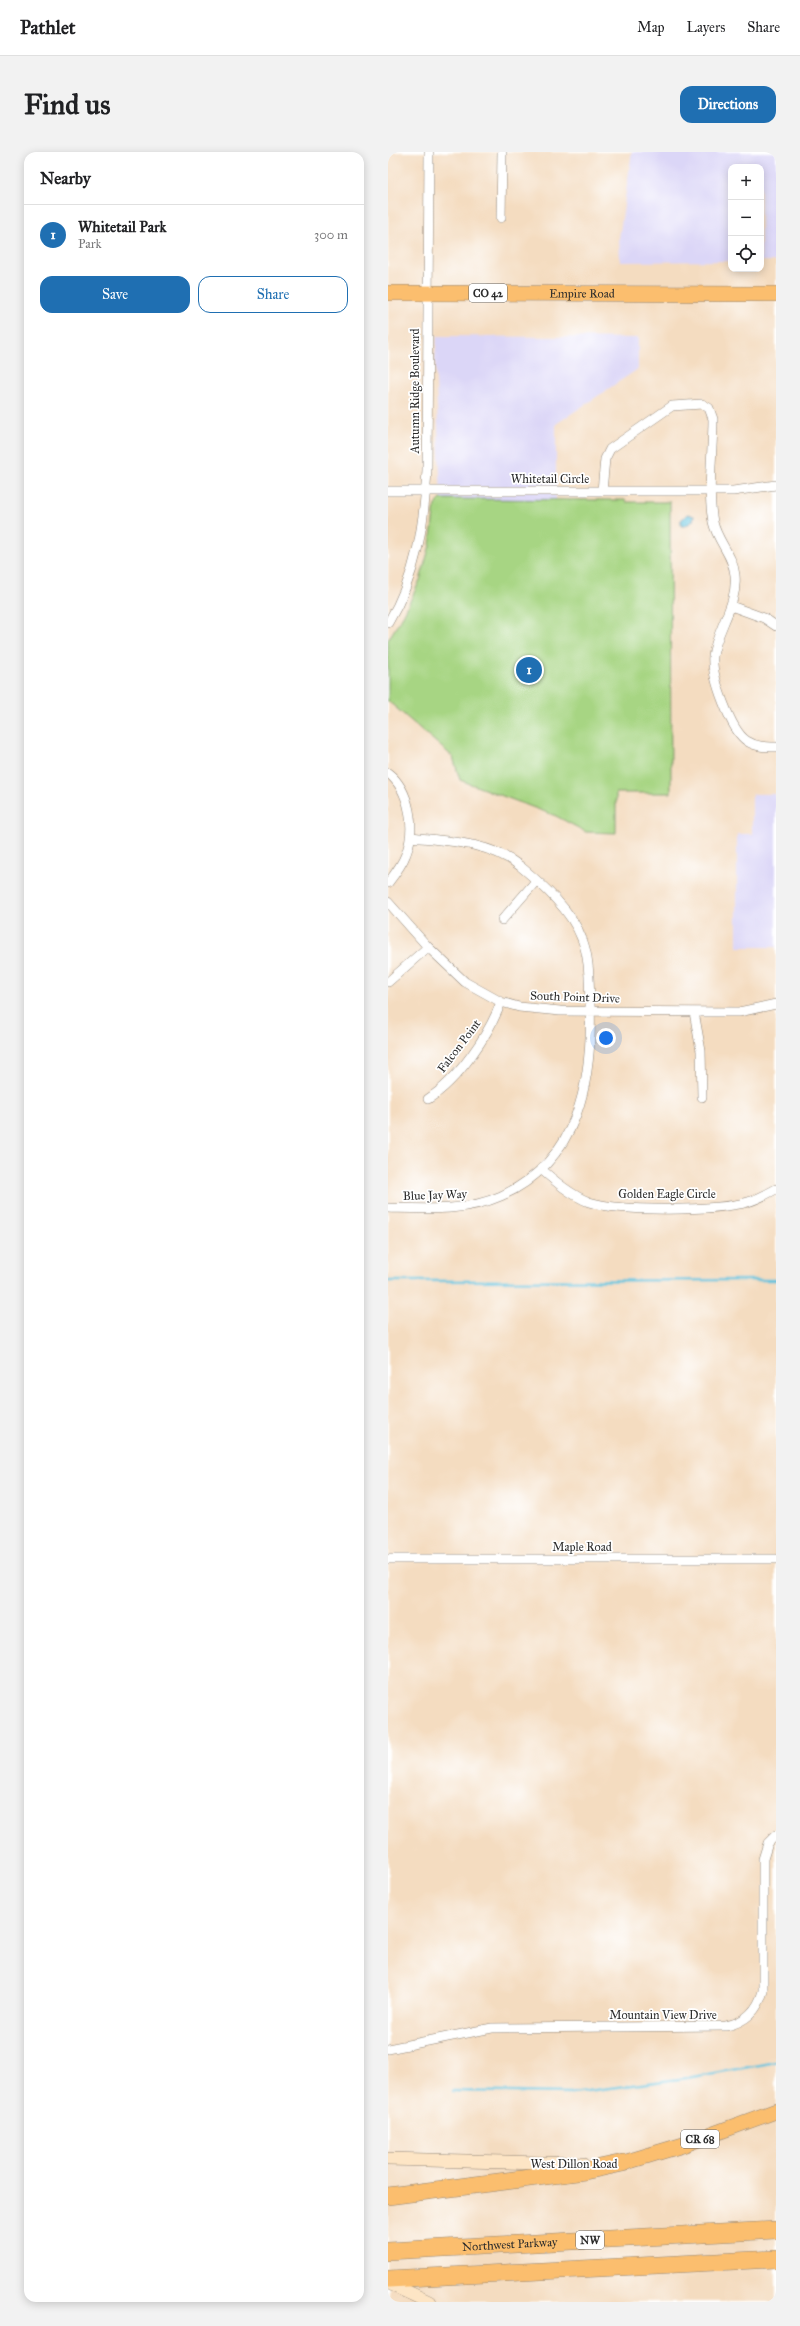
<!DOCTYPE html>
<html lang="en">
<head>
<meta charset="utf-8">
<style>
  body { margin:0; font-family:"IM FELL Great Primer",serif; background:#f2f2f2; color:#202124 }
  .controls { position:absolute; right:12px; top:12px; display:grid; overflow:hidden; border-radius:8px; box-shadow:0 2px 10px #0003 }
  .controls button { width:36px; height:36px; display:grid; place-items:center; padding:0; border:0; border-bottom:1px solid #e0e0e0; background:#fff; color:#202124; font:20px sans-serif }
  .you { position:absolute; left:218px; top:886px; width:14px; height:14px; margin:-10px; border:3px solid #fff; border-radius:50%; background:#1a73e8; box-shadow:0 0 0 6px #1a73e833 }
  .badge { display:grid; place-items:center; width:26px; height:26px; border-radius:50%; background:#1f6fb2; color:#fff; font-size:13px; font-weight:700 }
  .pin { position:absolute; translate:-50% -50%; border:2px solid #fff; box-shadow:0 1px 4px #0006 }
  .list { margin:0; padding:0; list-style:none }
  h2 { display:flex; justify-content:space-between; align-items:center; height:52px; margin:0; padding:0 16px; font-size:17px }
  h2 small { font-size:13px; font-weight:400; color:#757577 }
  .list li { display:grid; grid-template-columns:26px 1fr auto; gap:12px; align-items:center; box-sizing:border-box; height:60px; padding:0 16px; border-top:1px solid #e0e0e0 }
  .list b { display:block; font-size:15px; white-space:nowrap }
  .list p { margin:0; font-size:13px; white-space:nowrap; color:#757577 }
  .list em { font-size:13px; font-style:normal; color:#757577 }
  .actions { display:flex; gap:8px; padding:12px 16px }
  .actions a { flex:1; padding:9px 0; border:1px solid #1f6fb2; border-radius:12px; text-align:center; font-size:14px; color:#1f6fb2 }
  .actions .main { background:#1f6fb2; color:#fff }
  .icon { flex:none; width:22px; height:22px; fill:none; stroke:currentColor; stroke-width:2; stroke-linecap:round; stroke-linejoin:round }
  .map { position:relative; flex:none; width:388px; height:2150px; overflow:hidden; border-radius:12px }
  header { display:flex; align-items:center; gap:24px; box-sizing:border-box; height:56px; padding:0 20px; background:#fff; border-bottom:1px solid #e0e0e0 }
  header strong { font-size:19px }
  nav { display:flex; gap:22px; margin-inline-start:auto; font-size:14px }
  .intro { display:flex; align-items:center; justify-content:space-between; box-sizing:border-box; height:96px; padding:0 24px }
  h1 { margin:0; font-size:28px }
  .button { padding:10px 18px; border-radius:12px; background:#1f6fb2; color:#fff; font-size:14px; font-weight:700 }
  main { display:flex; gap:24px; padding:0 24px }
  aside { flex:1; background:#fff; border-radius:12px; box-shadow:0 2px 10px #0003 }
  .map>svg:first-child { display:block }
  .built { fill:#dbd6f7 }
  .green { fill:#a7d583; stroke:#698057 }
  .water { fill:#60c3de; stroke:#467784 }
  .lines { fill:none; stroke-linecap:round; stroke-linejoin:round }
  .stream { stroke:#60c3de; stroke-width:2.5 }
  .street-casing { stroke:#908476; stroke-width:10 }
  .secondary-casing { stroke:#908476; stroke-width:14 }
  .primary-casing { stroke:#908476; stroke-width:16 }
  .highway-casing { stroke:#908476; stroke-width:18 }
  .street { stroke:#fff; stroke-width:9 }
  .secondary { stroke:#fde5c5; stroke-width:13 }
  .primary { stroke:#fbbe6e; stroke-width:15 }
  .highway { stroke:#fbbe6e; stroke-width:17 }
  .labels { text-anchor:middle; stroke-width:3.5; stroke-linejoin:round; paint-order:stroke }
  .shield { fill:#fff; stroke:#6b6b6b; stroke-width:1 }
  .shield-label { font-size:11px; font-weight:bold; fill:#2b2b2b }
  .street-label { font-size:12px; fill:#2b2b2b; stroke:#fff }
</style>
</head>
<body>
<header>
<strong>Pathlet</strong>
<nav><a>Map</a><a>Layers</a><a>Share</a></nav>
</header>
<div class="intro"><h1>Find us</h1><a class="button">Directions</a></div>
<main>
<aside>
<h2>Nearby<small></small></h2>
<ul class="list">
<li><span class="badge">1</span><div><b>Whitetail Park</b><p>Park</p></div><em>300 m</em></li>
</ul>
<div class="actions"><a class="main">Save</a><a>Share</a></div>
</aside>
<div class="map">
<svg width="388" height="2150" viewBox="0 0 388 2150">
  <rect width="100%" height="100%" fill="#fff"/>
  <filter id="ink" filterUnits="userSpaceOnUse"><feTurbulence type="fractalNoise" baseFrequency=".025" numOctaves="2"/><feDisplacementMap in="SourceGraphic" scale="8" xChannelSelector="R" yChannelSelector="G"/><feConvolveMatrix kernelMatrix="1 2 1 2 8 2 1 2 1" color-interpolation-filters="sRGB"/></filter>
  <filter id="wash" filterUnits="userSpaceOnUse"><feTurbulence type="fractalNoise" baseFrequency=".012" numOctaves="4" result="noise"/><feDisplacementMap in="SourceGraphic" scale="16" xChannelSelector="R" yChannelSelector="G"/><feGaussianBlur stdDeviation="0.9" result="paint"/><feColorMatrix in="noise" values="0 0 0 0 0 0 0 0 0 0 0 0 0 0 0 0 0 1.4 0 .05"/><feComposite in="paint" operator="in"/></filter>
  <g filter="url(#wash)">
    <rect width="100%" height="100%" fill="#f4dcc0"/>
    <path class="built" d="M244,0h144v109h-15v-94h-30v94l-111,1 -1,-24z
      M49,184l201,2v31l-82,55v75h-115l-6,-141z
      M364,642h24v153h-39v-113h15z"/>
    <path class="green" d="M53,347l184,1 1,2h44l1,291h-55v40l-30,-1 -30,-16 -96,-36 -7,-23 -65,-56v-61l16,-26 16,-34 10,-35 5,-40z"/>
    <path class="water" d="M300,362l6,2 -1,5 -8,5h-4v-6z"/>
    <g class="lines">
      <path class="stream" d="M0,1129l388,-1
        M65,1939l119,2 115,-15 89,-16"/>
    </g>
  </g>
  <g filter="url(#ink)">
    <g class="lines">
      <g class="street-casing">
        <path id="street" d="M113,66l1,-66
          M0,339h345l43,-6
          M214,339l3,-32 5,-10 62,-43 30,-2 7,4 4,11c0,32 -6,72 0,103 4,19 20,33 22,53 3,30 -18,53 -22,81 -2,20 18,75 34,85 9,6 19,6 29,6
          M343,454l33,12 12,8
          M0,471c29,-48 36,-98 39,-153l2,-318
          M0,621c22,17 28,56 18,81 -4,11 -11,20 -18,29
          M0,750l40,45 37,35 36,20 18,5 41,4 179,1 37,-8
          M114,768l34,-39
          M0,830l40,-35
          M306,860l7,39 1,46
          M40,947c30,-19 61,-64 73,-97
          M153,1017c15,13 30,26 48,33 31,10 128,9 159,0 10,-3 19,-8 28,-13
          M0,1056c38,1 77,4 113,-12 78,-35 92,-116 89,-192 -1,-22 0,-45 -8,-65 -10,-28 -39,-54 -62,-73 -31,-24 -72,-25 -110,-29
          M0,1407h388
          M0,1897l104,-21 234,-2c20,-4 32,-16 37,-35v-132l5,-16 8,-8"/>
      </g>
      <g class="secondary-casing">
        <path id="secondary" d="M0,2007l194,5
          M0,2131l41,19"/>
      </g>
      <g class="primary-casing">
        <g id="primary">
          <path id="s1" d="M0,141l388,1"/>
          <path d="M235,2011l60,-18 93,-34"/>
        </g>
      </g>
      <g class="highway-casing">
        <g id="highway">
          <path d="M0,2044l197,-25 38,-8"/>
          <path id="s2" d="M0,2099l388,-21"/>
          <path d="M0,2127l388,-20"/>
        </g>
      </g>
      <use href="#street" class="street"/>
      <use href="#secondary" class="secondary"/>
      <use href="#primary" class="primary"/>
      <use href="#highway" class="highway"/>
    </g>
  </g>
  <g class="labels">
    <g class="shield">
      <rect x="81" y="132" width="38" height="18" rx="3"/>
      <rect x="293" y="1978" width="38" height="18" rx="3"/>
      <rect x="188" y="2079" width="28" height="18" rx="3"/>
    </g>
    <g class="shield-label">
      <text x="100" y="145">CO 42</text>
      <text x="312" y="1991">CR 68</text>
      <text x="202" y="2092">NW</text>
    </g>
    <g class="street-label">
      <text dy="4" stroke="none"><textPath href="#s1" startOffset="194">Empire Road</textPath></text>
      <text transform="translate(27 239) rotate(-90)" y="4">Autumn Ridge Boulevard</text>
      <text x="162" y="331">Whitetail Circle</text>
      <text transform="translate(187 845) rotate(2)" y="4">South Point Drive</text>
      <text transform="translate(71 894) rotate(-53)" y="4">Falcon Point</text>
      <text x="279" y="1046">Golden Eagle Circle</text>
      <text transform="translate(47 1043) rotate(-2)" y="4">Blue Jay Way</text>
      <text x="194" y="1399">Maple Road</text>
      <text x="275" y="1867">Mountain View Drive</text>
      <text x="186" y="2016">West Dillon Road</text>
      <text dy="4" stroke="none"><textPath href="#s2" startOffset="122">Northwest Parkway</textPath></text>
    </g>
  </g>
</svg>
<div class="controls">
<button>+</button>
<button>−</button>
<button><svg class="icon" aria-label="locate" viewBox="0 0 24 24"><circle cx="12" cy="12" r="6"/><path d="M12 2v4M12 18v4M2 12h4M18 12h4"/></svg></button>
</div>
<div class="you"></div>
<div class="pin badge" style="left:141px;top:518px">1</div>
</div>
</main>
</body>
</html>
